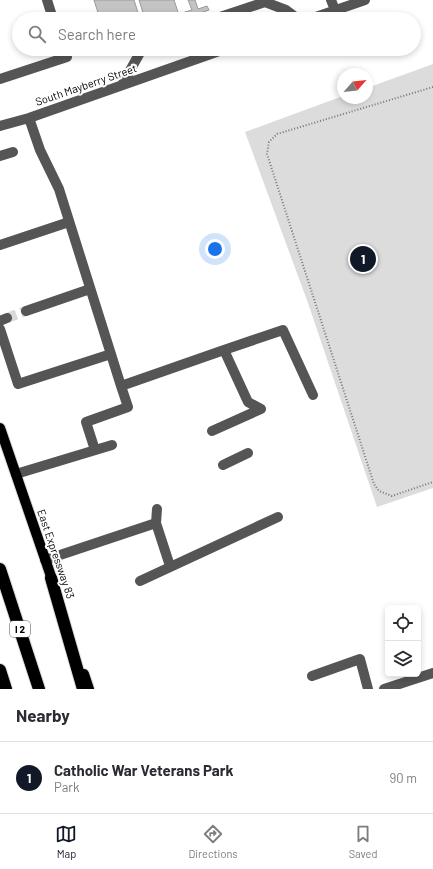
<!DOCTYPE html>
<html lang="en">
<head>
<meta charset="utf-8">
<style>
  body { margin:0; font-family:Barlow,sans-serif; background:#f2f2f3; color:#2b2b33 }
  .controls { position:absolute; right:12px; bottom:12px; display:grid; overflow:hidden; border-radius:6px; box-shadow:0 2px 6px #0003 }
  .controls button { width:36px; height:36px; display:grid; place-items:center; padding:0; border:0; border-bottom:1px solid #e1e1e2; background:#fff; color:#2b2b33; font:20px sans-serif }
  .compass { position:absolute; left:337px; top:68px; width:36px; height:36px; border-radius:50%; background:#fff; box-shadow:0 2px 6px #0003; rotate:63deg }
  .you { position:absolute; left:215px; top:249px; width:14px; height:14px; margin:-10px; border:3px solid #fff; border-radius:50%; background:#1a73e8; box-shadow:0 0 0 6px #1a73e833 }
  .badge { display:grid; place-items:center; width:26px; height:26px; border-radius:50%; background:#111827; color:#fff; font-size:13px; font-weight:700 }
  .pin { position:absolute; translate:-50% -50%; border:2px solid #fff; box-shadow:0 1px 4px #0006 }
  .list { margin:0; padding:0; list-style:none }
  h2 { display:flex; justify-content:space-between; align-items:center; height:52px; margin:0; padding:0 16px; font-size:17px }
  h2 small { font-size:13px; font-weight:400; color:#7c7c81 }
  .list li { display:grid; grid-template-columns:26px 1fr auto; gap:12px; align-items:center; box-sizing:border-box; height:72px; padding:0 16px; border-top:1px solid #e1e1e2 }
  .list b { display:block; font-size:15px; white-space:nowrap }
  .list p { margin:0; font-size:13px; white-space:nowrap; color:#7c7c81 }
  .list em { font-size:13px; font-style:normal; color:#7c7c81 }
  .icon { flex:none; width:22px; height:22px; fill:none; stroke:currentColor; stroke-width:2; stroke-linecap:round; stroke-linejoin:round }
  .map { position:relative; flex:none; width:433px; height:689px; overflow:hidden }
  .search { position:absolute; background:#fff; box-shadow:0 2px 6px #0003; left:12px; right:12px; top:12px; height:44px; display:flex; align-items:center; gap:10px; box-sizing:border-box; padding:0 14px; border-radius:22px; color:#7c7c81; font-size:15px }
  .sheet { height:124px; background:#fff }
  nav { display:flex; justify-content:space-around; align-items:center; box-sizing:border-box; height:56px; border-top:1px solid #e1e1e2; background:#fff; font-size:11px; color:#7c7c81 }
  nav a { display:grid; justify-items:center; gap:2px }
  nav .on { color:#111827 }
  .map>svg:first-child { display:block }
  .green { fill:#dcdcdc }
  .building { fill:#c4c4c4; stroke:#999 }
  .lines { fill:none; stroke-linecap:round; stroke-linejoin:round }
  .minor-tunnel { stroke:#d9d9d9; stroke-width:10; stroke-dasharray:10 5; stroke-linecap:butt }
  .major-casing { stroke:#dbdbdb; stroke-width:12 }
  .highway-casing { stroke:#dbdbdb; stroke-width:14 }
  .path { stroke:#777; stroke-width:2; stroke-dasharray:1 2; stroke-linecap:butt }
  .minor { stroke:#555; stroke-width:10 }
  .major { stroke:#000; stroke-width:10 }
  .highway { stroke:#000; stroke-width:12 }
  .labels { text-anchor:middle; stroke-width:4; stroke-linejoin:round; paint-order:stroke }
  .shield { fill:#fff; stroke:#4c4c4c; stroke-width:1 }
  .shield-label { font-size:10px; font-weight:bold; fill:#000 }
  .street-label { font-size:11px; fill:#000; stroke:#fff }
</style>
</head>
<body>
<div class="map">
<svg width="433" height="689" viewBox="0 0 433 689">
  <rect width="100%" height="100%" fill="#fff"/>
  <path class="green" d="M433,64v424l-56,19 -69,-204 -63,-171 98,-36v2h24v-10z"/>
  <path class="building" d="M94,0h40l6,19h-40z
    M139,0h35l6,18 -35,1z
    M188,0h7l3,9 9,-3 2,4 -25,9 -2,-6 10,-3z"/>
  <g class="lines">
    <path class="minor-tunnel" d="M7,318l19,-7"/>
    <g class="major-casing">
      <path id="major" d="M0,428l54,157
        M84,674l5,15"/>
    </g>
    <g class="highway-casing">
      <path id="highway" d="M0,569l39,120
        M51,578l32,111
        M0,670l6,19"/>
    </g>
    <path class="path" d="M433,87l-156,47 -8,8 -2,12 107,330 5,7 13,5 41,-14"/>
    <path class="minor" d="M47,0l6,19
      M331,0l4,10
      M214,19l51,-17 21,8 12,9
      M310,19l55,-19
      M0,79l67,-22 -3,-8
      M122,85l20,-36
      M29,118l11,32 19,39 62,197
      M0,126l29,-8 196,-69
      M0,156l13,-4
      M0,245l69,-23
      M26,311l64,-22
      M0,321l7,-3
      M0,329l18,55 93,-30
      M261,409l-13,-7 -24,-52 59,-20 30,65
      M212,431l49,-22
      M95,450l-9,-28 42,-15 -7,-21 103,-36
      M223,465l25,-12
      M16,474l96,-29
      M157,509l-1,14 14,43
      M45,560l111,-37
      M140,581l138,-64
      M312,676l48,-17 8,30
      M384,689l49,-16"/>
    <use href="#major" class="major"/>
    <use href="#highway" class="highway"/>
  </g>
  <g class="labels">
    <rect class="shield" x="10" y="621" width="20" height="16" rx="3"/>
    <g class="shield-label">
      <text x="20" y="633">I 2</text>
    </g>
    <g class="street-label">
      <text transform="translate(86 85) rotate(-19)" y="4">South Mayberry Street</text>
      <text transform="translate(56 554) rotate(71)" y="4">East Expressway 83</text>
    </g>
  </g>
</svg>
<div class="controls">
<button><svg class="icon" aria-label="locate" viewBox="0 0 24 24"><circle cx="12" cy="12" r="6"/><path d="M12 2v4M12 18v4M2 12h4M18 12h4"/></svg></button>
<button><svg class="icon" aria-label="layers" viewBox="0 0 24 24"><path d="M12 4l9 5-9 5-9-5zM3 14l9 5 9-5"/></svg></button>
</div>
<svg class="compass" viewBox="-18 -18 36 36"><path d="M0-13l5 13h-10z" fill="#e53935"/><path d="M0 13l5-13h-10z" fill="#7c7c81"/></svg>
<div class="you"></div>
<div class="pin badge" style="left:363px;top:259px">1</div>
<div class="search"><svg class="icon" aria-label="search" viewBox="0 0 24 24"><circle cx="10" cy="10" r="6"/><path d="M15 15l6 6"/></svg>Search here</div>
</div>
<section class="sheet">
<h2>Nearby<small></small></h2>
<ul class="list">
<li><span class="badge">1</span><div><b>Catholic War Veterans Park</b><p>Park</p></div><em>90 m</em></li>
</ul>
</section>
<nav>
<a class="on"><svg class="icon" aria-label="map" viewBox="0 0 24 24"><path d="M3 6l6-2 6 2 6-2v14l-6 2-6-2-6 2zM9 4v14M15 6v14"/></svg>Map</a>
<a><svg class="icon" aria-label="directions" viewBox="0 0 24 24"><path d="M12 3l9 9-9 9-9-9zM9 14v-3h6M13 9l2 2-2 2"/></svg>Directions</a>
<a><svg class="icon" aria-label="saved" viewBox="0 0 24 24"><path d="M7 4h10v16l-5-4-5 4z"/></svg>Saved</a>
</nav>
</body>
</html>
